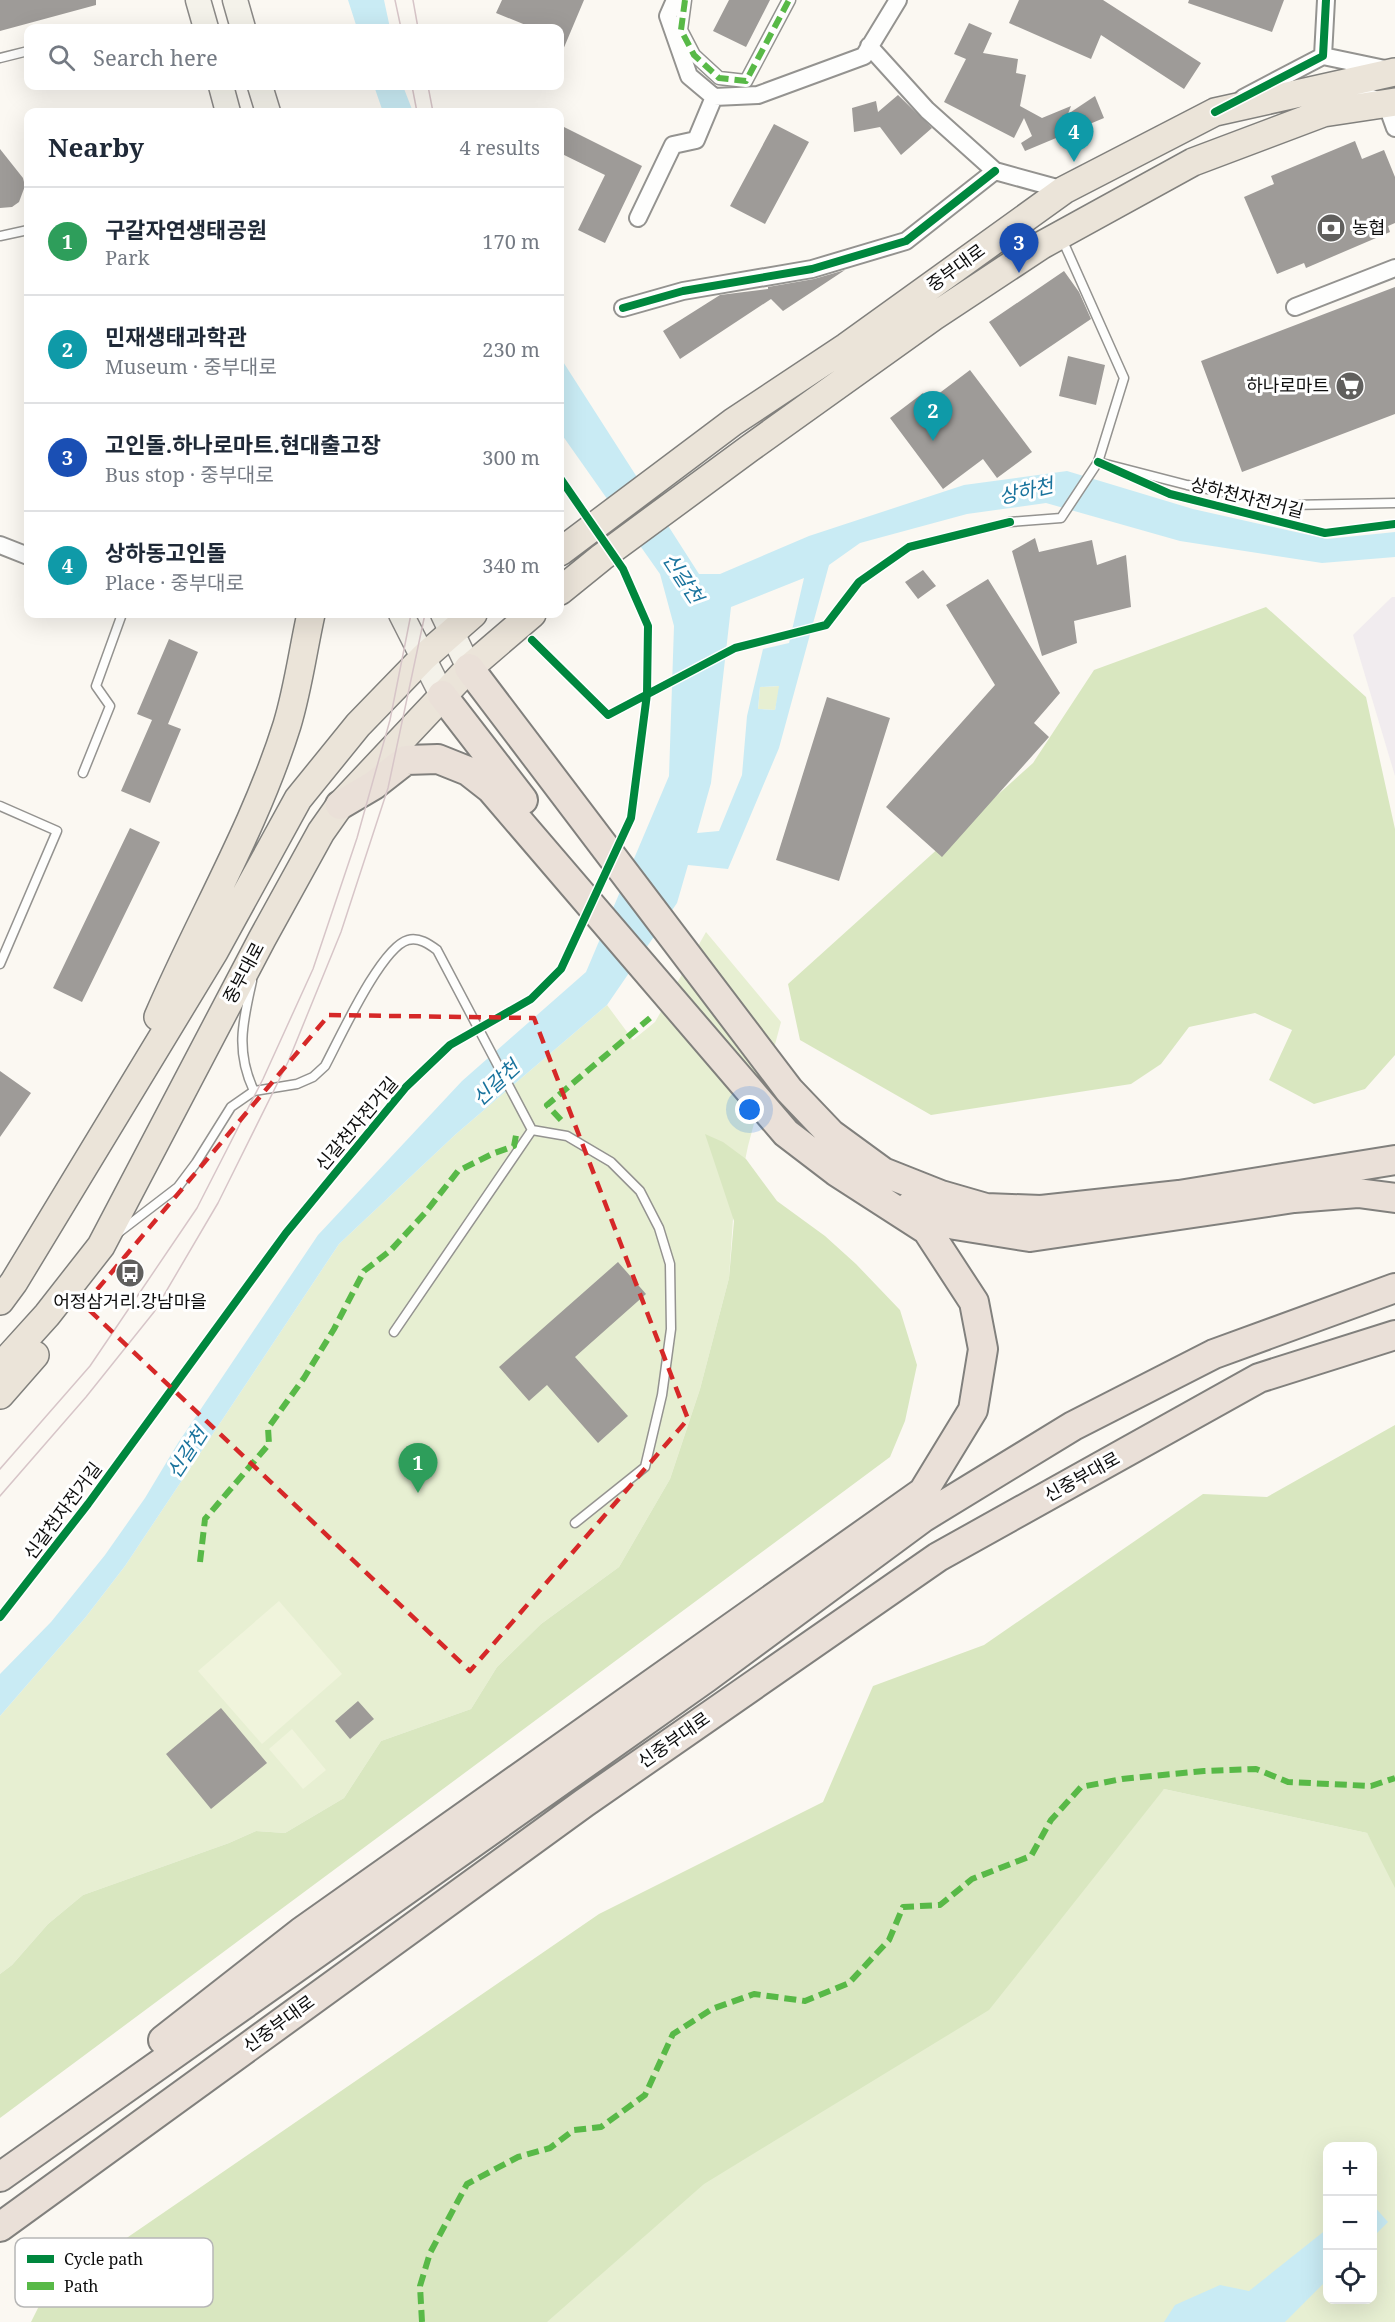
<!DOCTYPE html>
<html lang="en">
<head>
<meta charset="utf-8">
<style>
  body { margin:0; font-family:"Noto Serif","Noto Sans KR",serif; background:#f6f6f7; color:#1f2937 }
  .controls { position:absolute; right:18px; bottom:18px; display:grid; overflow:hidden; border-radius:12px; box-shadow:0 6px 24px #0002 }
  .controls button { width:54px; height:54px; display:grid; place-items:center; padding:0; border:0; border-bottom:2px solid #e0e1e3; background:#fff; color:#1f2937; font:30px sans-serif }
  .you { position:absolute; left:750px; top:1110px; width:21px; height:21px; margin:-15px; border:4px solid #fff; border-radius:50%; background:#1a73e8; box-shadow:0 0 0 9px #1a73e833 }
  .badge { display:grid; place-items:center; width:39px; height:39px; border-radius:50%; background:#0b8043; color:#fff; font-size:20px; font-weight:700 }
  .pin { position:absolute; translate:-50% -50px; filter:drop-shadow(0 2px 3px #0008) }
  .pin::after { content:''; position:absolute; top:32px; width:21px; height:18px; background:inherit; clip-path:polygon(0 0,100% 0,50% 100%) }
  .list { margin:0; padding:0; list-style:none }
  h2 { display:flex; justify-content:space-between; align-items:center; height:78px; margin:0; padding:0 24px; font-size:26px }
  h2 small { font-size:20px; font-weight:400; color:#747a83 }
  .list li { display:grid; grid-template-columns:39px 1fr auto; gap:18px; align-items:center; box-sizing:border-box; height:108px; padding:0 24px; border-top:2px solid #e0e1e3 }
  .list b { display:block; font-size:22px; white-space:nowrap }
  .list p { margin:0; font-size:20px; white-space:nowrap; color:#747a83 }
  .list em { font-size:20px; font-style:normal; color:#747a83 }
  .icon { flex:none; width:33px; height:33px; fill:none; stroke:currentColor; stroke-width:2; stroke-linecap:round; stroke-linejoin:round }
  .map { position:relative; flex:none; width:1395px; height:2322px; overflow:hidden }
  .search { position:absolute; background:#fff; box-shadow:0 6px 24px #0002; left:24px; top:24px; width:540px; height:66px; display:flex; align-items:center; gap:15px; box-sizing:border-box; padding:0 21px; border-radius:12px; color:#747a83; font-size:22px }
  .panel { position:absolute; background:#fff; box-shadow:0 6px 24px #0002; left:24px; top:108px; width:540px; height:510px; border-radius:12px }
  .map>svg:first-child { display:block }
  .industrial { fill:#f1ecef }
  .green { fill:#e7efd2; fill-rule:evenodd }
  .forest { fill:#d9e7c0 }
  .pitch { fill:#f0f4dc }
  .water { fill:#c9ebf4; fill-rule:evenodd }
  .building { fill:#9e9b98 }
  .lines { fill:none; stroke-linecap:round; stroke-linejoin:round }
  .service-casing { stroke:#949390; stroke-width:11 }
  .pedestrian-casing { stroke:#949390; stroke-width:15 }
  .minor-casing { stroke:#949390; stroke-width:20 }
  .secondary-casing { stroke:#8b8987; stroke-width:27 }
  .primary-casing { stroke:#81807d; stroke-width:30 }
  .trunk-casing { stroke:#81807d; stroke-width:32 }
  .service { stroke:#fefefd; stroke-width:8 }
  .pedestrian { stroke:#fefefd; stroke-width:12 }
  .minor { stroke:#fefefd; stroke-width:16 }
  .secondary { stroke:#f4f2ea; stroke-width:24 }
  .primary { stroke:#ebe4d9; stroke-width:27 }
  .trunk { stroke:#eae0d8; stroke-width:28 }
  .tram { stroke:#d7c5c8; stroke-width:1.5 }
  .quiet { stroke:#58b947; stroke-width:6; stroke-dasharray:12 6; stroke-linecap:butt }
  .cycleway-casing { stroke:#fff; stroke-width:11 }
  .cycleway { stroke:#00873e; stroke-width:8 }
  .marked { fill:none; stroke:#d62828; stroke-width:4.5; stroke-dasharray:12 8; stroke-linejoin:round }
  .labels { text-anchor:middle; stroke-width:6; stroke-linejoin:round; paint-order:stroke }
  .poi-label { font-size:18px; fill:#0d0d0d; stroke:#fff; text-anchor:start }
  .street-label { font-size:18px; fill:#0d0d0d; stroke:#fff }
  .water-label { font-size:20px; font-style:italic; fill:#19739d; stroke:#fff }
  .key { fill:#fff; stroke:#b6b6b6; stroke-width:1.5 }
  .key-label { font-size:16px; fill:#0d0d0d }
</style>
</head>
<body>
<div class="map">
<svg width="1395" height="2322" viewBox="0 0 1395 2322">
  <rect width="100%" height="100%" fill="#fbf8f2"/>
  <path class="industrial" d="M1392,597h3v179l-42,-141z"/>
  <path class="green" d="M780,686l-5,24 -17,-1 2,-22z
    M706,932l75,90 -33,124 -15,73 -4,59 -29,111 -30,90 -51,88 -78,57 -44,43 -26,42 -90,32 -37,57 -59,35 -29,-2 -27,12 -146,52 -35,29 -36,41 -12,9v-258l85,-98 40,-52 214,-322 117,-110 151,-129 26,35 22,-18z
    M1164,1789l203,44 28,48v441h-855zM1328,2146h44v154h-44z"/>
  <path class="forest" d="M1266,607l100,90 29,132v226l-30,34 -51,15 -45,-24 23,-50 -37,-17 -66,14 -28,37 -30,20 -200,31 -131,-75 -12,-56 245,-221 61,-93z
    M705,1134l18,8 23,17 31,42 48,35 31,28 44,46 17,55 -12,56 -15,36 -890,661v-144l12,-9 36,-41 35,-29 146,-52 27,-12 29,2 59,-35 37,-57 90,-32 26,-42 44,-43 78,-57 51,-88 30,-90 29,-111 5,-57z
    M1395,1425v463l-28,-55 -203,-44 -175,221 -285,174 -157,138h-516l14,-28 554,-380 224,-112 50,-116 111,-41 219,-151 64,3z"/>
  <path class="pitch" d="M279,1601l63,73 -80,70 -64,-73z
    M292,1729l34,41 -23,19 -34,-40z"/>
  <path class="water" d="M348,0h36l6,28h-33z
    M374,86h29l10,26h-30z
    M560,357l139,217h21l89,-38 155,-51 103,-14 126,38 134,30 68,-7v25l-73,6 -142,-22 -134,-38 -79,11 -107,29 -31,22 -50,183 -51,121 -40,-4 -11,38 -70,102 -151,129 -117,110 -214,322 -40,52 -85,98v-42l51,-52 54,-67 40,-57 33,-55 140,-208 144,-154 124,-109 83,-196 5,-150 -14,-52 -100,-142zM804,578l-15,65 -26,6 -16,67 -5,59 -23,56 -22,2 14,-50 20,-176zM779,686l-4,24 -17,-1 2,-22z
    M1373,2205l15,17 -15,15z
    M1327,2229v51l-42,42h-121l11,-17 45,-20 29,6z"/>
  <path class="building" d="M0,0h96v5l-96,26z
    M502,0h82l-24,57v-29h-27l-37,-15z
    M729,0h41l-24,47 -33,-16z
    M1019,0h84l98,63 -17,26 -83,-54 -10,24 -82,-36z
    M1189,0h95l-12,32 -84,-29z
    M969,23l23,10 -9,20 35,6 -2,14 10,2 -6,31 22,12 29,-12 -3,8 27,-18 9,22 -79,33 -4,-8 11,-7 -8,-18 -10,20 -70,-36 22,-43 -12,-5z
    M898,95l34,33 -31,27 -21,-28 -26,5 -2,-24 24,-7 2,11z
    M774,124l35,18 -44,82 -35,-18z
    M560,125l82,41 -37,77 -27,-13 27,-55 -45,-22z
    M1355,141l7,18 22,-9 11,27v46l-7,3 2,6 -84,36 -2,-5 -27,11 -33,-77 30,-13 -3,-8z
    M0,149l23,29 2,8 -6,16 -7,5 -12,1z
    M845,270l-62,41 -12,-12 -91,60 -17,-28 57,-36 48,-6v-2l46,-8z
    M1064,271l15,21 12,27 -71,48 -31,-45z
    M1395,287v127l-153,58 -41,-111z
    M1068,356l37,9 -9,40 -37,-9z
    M970,370l62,82 -35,26 -14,-19 -40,30 -53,-71 33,-25 6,8z
    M1035,538l4,14 53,-12 5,25 29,-10 5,52 -57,14 3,22 -35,13 -30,-105z
    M923,570l13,16 -18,13 -13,-17z
    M988,579l72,114 -26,30 15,14 -107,120 -56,-50 109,-122 -49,-80z
    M169,639l29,13 -30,72 13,5 -31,74 -29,-12 31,-71 -15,-6z
    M827,697l63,21 -51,163 -63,-21z
    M130,828l30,14 -78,160 -29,-14z
    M0,1071l31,22 -31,44z
    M618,1262l28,32 -71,63 53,59 -30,27 -51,-58 -18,16 -30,-34z
    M358,1701l16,18 -24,20 -15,-18z
    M221,1708l46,55 -56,46 -45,-55z"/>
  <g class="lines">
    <g class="service-casing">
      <path id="service" d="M0,58l28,-7
        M0,236l28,-6
        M1098,462l89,23 103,20 105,-2
        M1010,522l51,-4 37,-56 26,-84 -62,-139
        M83,773l27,-67 -14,-20 26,-72
        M0,806l57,25 -57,133
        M252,981c-9,40 -17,70 2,110
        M532,1130l35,6 44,26 29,29 19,37 11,36 1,65 -9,66 -17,72 -70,56
        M118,1233l60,-46 18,-24 35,-56 23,-16 43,-7 16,-7 12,-11c14,-26 56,-119 83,-126 11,-3 21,4 29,10l95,180
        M394,1332l138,-202"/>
    </g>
    <g class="pedestrian-casing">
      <path id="pedestrian" d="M685,0l-4,30 13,25 25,23 27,3 43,-81"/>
    </g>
    <g class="minor-casing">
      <path id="minor" d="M869,46l58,64 68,61 69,19
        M1323,56l62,13
        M1338,86l48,17 9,25
        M714,97l44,-2 106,-39 34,-56
        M1243,98l80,-42 3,-56
        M638,218l35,-73 23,-5 18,-43 -25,-21 -21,-60 7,-16
        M1295,307l100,-39
        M623,308l60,-17 129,-22 94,-28 89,-70
        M0,545l28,11"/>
    </g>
    <g class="secondary-casing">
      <path id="secondary" d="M198,0l8,28
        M235,0l8,28
        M221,86l7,26
        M260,86l8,26
        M401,614l41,81
        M443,614l26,54"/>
    </g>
    <g class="primary-casing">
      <path id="primary" d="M560,552l173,-130 113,-75 218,-157 151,-78 180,-40
        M560,591l42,-34 148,-109 183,-131 109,-72 151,-83 130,-49 72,-11
        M158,1017c42,-98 97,-190 129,-292 11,-36 16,-75 24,-111
        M0,1301l14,-19 200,-330 84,-153 60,-74 66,-68 49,-43
        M0,1367l47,-52 54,-69 161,-307 59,-107 19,-27 129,-137 63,-54
        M0,1395l35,-40"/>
    </g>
    <g class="trunk-casing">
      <path id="trunk" d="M469,668l320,422 42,44 52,38 58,23 45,13 55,2 138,-15 216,-35
        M442,695l81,105
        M340,805l34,-20 32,-25 32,-1 30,12 23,18 295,344 51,39 18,8
        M910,1206l45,19 75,12 264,-39 64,-5 37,5
        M163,2040l138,-108 622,-440 50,-82 10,-61 -9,-47 -47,-72 -90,-58
        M0,2177l706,-499 218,-161 149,-91 141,-72 181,-66
        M0,2227l584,-424 354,-246 321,-179 136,-43"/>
    </g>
    <use href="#service" class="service"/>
    <use href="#pedestrian" class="pedestrian"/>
    <use href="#minor" class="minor"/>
    <use href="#secondary" class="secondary"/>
    <use href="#primary" class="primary"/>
    <use href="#trunk" class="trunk"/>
    <path class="tram" d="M395,0l6,28
      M413,0l5,28
      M412,86l5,26
      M428,86l5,26
      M0,1469l90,-103 107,-158 66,-129 50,-110 44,-131 33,-118 21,-106
      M0,1496l86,-99 68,-85 64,-109 70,-141 53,-130 47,-144 37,-174"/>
    <path class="quiet" d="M685,0l-4,30 13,25 25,23 27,3 43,-81
      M561,1120l-14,-15 103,-87
      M200,1562l5,-43 64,-75 -1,-16 36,-50 30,-49 30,-58 27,-21 34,-37 33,-42 34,-17 22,-8 3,-16
      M422,2322l-2,-36 10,-33 37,-69 51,-27 32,-9 24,-18 27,-3 44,-32 28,-61 39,-25 42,-15 51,7 44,-18 40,-43 14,-33 37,-2 32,-26 59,-23 20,-36 30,-33 41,-8 82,-8 52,-2 32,13 83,4 24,-8"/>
    <g class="cycleway-casing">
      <path id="cycleway" d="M1215,112l108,-56 3,-56
        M623,308l60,-17 129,-22 94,-28 89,-70
        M1098,462l72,32 155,39 70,-9
        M532,640l76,75 127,-67 91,-23 33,-43 50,-35 101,-25
        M0,1617l88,-113 198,-271 120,-146 44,-42 81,-46 30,-30 70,-151 16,-124 1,-68 -25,-57 -63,-91"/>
    </g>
    <use href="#cycleway" class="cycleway"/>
  </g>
  <path class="marked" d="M329,1015l205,3 154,401 -218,252 -386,-366z"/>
  <defs>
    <g id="bank-disc" transform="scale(1.5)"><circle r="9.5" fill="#605f5d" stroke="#fff"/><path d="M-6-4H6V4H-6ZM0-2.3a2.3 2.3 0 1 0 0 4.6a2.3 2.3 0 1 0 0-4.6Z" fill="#fff"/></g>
    <g id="supermarket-disc" transform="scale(1.5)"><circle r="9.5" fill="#605f5d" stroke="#fff"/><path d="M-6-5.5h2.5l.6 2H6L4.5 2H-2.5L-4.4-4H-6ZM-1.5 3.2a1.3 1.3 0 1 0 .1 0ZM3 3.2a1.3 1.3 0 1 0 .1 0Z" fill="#fff"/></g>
    <g id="bus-disc" transform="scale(1.5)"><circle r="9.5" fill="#605f5d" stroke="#fff"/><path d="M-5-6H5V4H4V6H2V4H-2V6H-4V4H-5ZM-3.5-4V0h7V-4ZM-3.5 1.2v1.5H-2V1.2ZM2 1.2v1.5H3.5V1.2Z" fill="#fff"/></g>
  </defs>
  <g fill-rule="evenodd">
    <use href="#bank-disc" x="1331" y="228"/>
    <use href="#supermarket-disc" x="1350" y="386"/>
    <use href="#bus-disc" x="130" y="1273"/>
  </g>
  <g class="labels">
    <g class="poi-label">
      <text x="1352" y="234">농협</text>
      <text x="1329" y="392" text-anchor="end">하나로마트</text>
      <text x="130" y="1308" text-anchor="middle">어정삼거리.강남마을</text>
    </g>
    <g class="street-label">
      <text transform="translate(956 268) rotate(-36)" y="6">중부대로</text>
      <text transform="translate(1247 498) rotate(14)" y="6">상하천자전거길</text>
      <text transform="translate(244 973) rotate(-62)" y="6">중부대로</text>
      <text transform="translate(357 1124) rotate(-50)" y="6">신갈천자전거길</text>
      <text transform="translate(1082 1477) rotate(-29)" y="6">신중부대로</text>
      <text transform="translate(63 1511) rotate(-53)" y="6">신갈천자전거길</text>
      <text transform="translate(674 1740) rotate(-35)" y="6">신중부대로</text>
      <text transform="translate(279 2024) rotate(-36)" y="6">신중부대로</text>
    </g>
    <g class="water-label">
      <text transform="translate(1026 491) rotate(-13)" y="7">상하천</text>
      <text transform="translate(683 578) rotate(57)" y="7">신갈천</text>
      <text transform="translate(496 1083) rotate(-43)" y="7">신갈천</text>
      <text transform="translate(187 1453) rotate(-57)" y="7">신갈천</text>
    </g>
  </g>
  <rect x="15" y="2238" width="198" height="69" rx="9" class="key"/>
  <rect x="27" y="2255" width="27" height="8" fill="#00873e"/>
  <rect x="27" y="2282" width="27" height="8" fill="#58b947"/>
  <g class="key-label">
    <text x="64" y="2265">Cycle path</text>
    <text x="64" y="2292">Path</text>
  </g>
</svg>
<div class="controls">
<button>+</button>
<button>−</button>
<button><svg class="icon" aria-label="locate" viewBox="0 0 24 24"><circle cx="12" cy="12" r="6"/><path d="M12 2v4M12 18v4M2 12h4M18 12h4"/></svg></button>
</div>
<div class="you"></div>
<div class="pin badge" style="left:418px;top:1493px;background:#2e9e5b">1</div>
<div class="pin badge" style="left:933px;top:441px;background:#0f9aa8">2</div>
<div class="pin badge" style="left:1019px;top:273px;background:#1a4fb4">3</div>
<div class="pin badge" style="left:1074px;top:162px;background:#0f9aa8">4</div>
<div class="search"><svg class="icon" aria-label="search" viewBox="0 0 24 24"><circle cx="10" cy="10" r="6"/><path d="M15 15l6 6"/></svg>Search here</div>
<section class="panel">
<h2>Nearby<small>4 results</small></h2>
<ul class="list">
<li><span class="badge" style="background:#2e9e5b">1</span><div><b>구갈자연생태공원</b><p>Park</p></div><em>170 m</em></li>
<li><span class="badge" style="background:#0f9aa8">2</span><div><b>민재생태과학관</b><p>Museum · 중부대로</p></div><em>230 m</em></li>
<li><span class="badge" style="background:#1a4fb4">3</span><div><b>고인돌.하나로마트.현대출고장</b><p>Bus stop · 중부대로</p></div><em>300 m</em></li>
<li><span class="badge" style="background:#0f9aa8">4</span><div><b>상하동고인돌</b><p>Place · 중부대로</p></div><em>340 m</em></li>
</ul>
</section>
</div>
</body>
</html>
